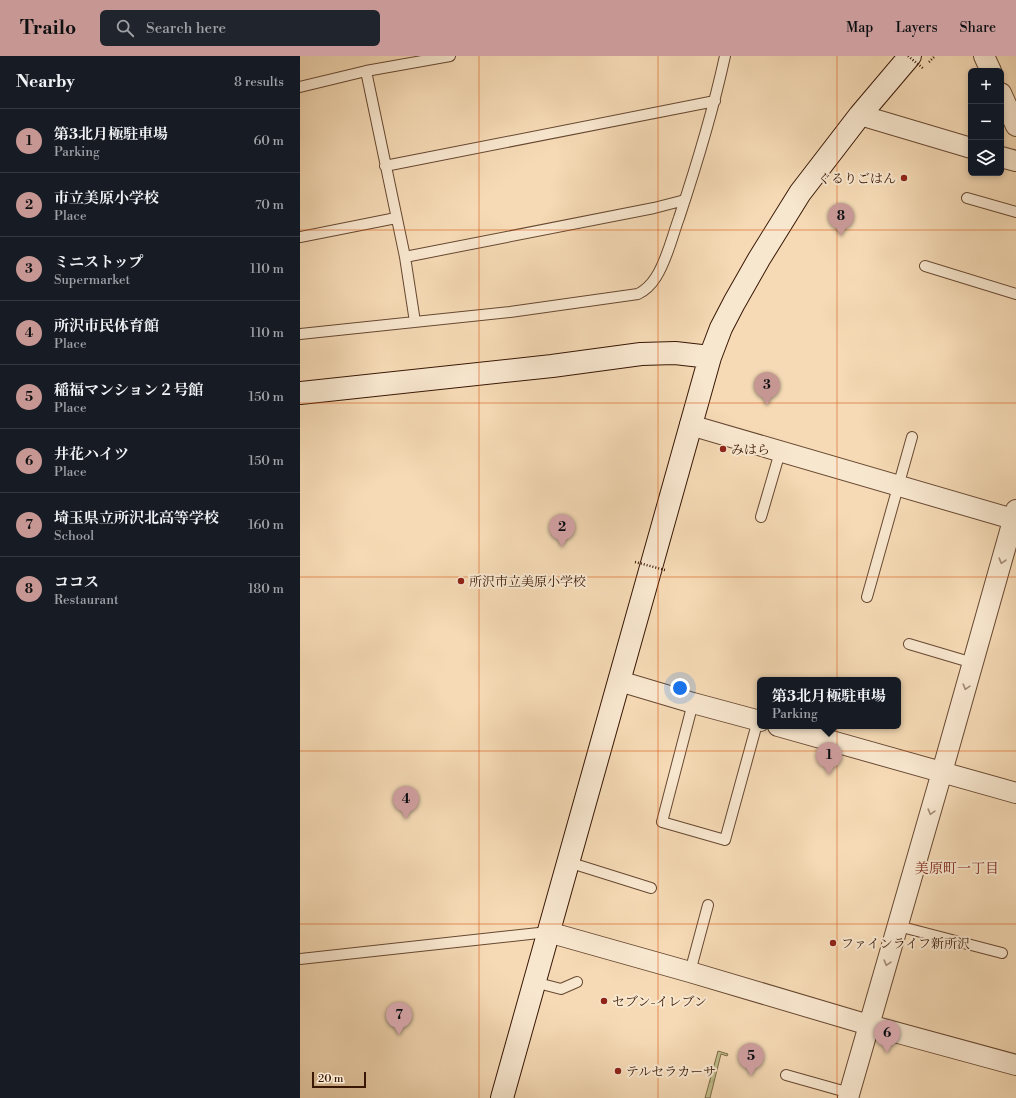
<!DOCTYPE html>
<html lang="en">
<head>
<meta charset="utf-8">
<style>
  body { margin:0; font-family:"Libre Bodoni","Noto Serif JP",serif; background:#20242c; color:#f1f3f6 }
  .controls { position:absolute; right:12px; top:12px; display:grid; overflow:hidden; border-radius:6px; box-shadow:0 2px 6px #0003 }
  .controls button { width:36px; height:36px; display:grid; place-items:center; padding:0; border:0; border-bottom:1px solid #363941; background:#171b24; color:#f1f3f6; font:20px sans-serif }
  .scale { position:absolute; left:12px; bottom:10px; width:54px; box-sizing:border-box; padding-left:4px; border:2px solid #381705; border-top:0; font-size:11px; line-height:14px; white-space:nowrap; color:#381705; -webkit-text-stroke:3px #f8e7cf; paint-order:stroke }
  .you { position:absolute; left:380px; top:632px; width:14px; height:14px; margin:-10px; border:3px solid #fff; border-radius:50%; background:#1a73e8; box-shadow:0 0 0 6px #1a73e833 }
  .badge { display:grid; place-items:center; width:26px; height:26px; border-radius:50%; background:#c59692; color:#111; font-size:13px; font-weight:700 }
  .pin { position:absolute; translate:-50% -33px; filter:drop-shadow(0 1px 2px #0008) }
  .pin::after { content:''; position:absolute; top:21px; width:14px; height:12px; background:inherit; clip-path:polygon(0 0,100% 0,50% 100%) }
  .popup { position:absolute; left:457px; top:621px; width:144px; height:52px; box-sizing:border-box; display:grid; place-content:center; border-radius:6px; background:#171b24; filter:drop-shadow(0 1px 3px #0005); font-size:13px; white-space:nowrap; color:#9ea1a6 }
  .popup b { font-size:15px; color:#f1f3f6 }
  .popup::after { content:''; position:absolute; left:50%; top:100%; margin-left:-8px; border:8px solid transparent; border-top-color:#171b24 }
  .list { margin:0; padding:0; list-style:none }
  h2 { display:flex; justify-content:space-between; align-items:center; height:52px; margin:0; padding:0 16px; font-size:17px }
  h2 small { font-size:13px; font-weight:400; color:#9ea1a6 }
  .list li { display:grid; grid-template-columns:26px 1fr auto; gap:12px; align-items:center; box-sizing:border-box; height:64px; padding:0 16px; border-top:1px solid #363941 }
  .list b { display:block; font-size:15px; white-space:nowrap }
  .list p { margin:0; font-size:13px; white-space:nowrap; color:#9ea1a6 }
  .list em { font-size:13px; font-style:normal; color:#9ea1a6 }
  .icon { flex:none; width:22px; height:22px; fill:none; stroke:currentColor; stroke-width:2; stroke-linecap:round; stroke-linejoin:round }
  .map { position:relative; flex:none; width:716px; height:1042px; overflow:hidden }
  header { display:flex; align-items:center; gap:24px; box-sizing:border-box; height:56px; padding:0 20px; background:#c59692; color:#111 }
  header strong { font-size:19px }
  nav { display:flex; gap:22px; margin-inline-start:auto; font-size:14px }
  .search { width:280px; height:36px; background:#20242c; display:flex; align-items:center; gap:10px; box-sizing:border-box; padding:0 14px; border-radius:6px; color:#9ea1a6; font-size:15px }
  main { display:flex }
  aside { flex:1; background:#171b24 }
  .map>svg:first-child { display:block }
  .grass { fill:url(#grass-tufts); stroke:#7c6a48 }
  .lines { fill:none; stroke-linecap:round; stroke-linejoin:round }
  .lane-casing { stroke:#674831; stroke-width:12 }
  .street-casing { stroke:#674831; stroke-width:22 }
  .secondary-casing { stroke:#381705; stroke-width:24 }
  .path { stroke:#381705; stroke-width:2.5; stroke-dasharray:1 2; stroke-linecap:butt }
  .lane { stroke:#f8e7cf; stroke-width:10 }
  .street { stroke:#f8e7cf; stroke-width:20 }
  .secondary { stroke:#f8e7cf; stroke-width:22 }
  .path-bridge { stroke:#381705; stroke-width:2.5; stroke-dasharray:1 2; stroke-linecap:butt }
  .oneway { stroke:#a28974 }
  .grid { fill:none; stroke:#d6520b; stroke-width:1; stroke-opacity:0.55 }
  .poi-dot { fill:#8f2418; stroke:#f8e7cf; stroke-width:1.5 }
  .labels { text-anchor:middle; stroke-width:4; stroke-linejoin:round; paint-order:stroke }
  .poi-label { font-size:13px; fill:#381705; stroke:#f8e7cf; text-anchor:start }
  .neighbourhood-label { font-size:14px; fill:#7a1f14; stroke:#f8e7cf }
</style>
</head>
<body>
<header>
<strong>Trailo</strong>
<div class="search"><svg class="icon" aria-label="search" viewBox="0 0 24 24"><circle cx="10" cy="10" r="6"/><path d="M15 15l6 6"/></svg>Search here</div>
<nav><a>Map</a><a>Layers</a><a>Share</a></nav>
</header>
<main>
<aside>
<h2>Nearby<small>8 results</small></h2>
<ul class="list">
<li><span class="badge">1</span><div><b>第3北月極駐車場</b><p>Parking</p></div><em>60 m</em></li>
<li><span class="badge">2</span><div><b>市立美原小学校</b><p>Place</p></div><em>70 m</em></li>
<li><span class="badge">3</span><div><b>ミニストップ</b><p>Supermarket</p></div><em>110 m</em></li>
<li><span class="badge">4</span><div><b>所沢市民体育館</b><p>Place</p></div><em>110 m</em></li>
<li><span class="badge">5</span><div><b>稲福マンション２号館</b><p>Place</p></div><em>150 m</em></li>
<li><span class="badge">6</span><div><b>井花ハイツ</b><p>Place</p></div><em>150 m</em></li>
<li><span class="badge">7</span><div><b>埼玉県立所沢北高等学校</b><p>School</p></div><em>160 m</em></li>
<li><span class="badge">8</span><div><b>ココス</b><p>Restaurant</p></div><em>180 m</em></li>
</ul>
</aside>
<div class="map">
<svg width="716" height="1042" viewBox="0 0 716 1042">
  <defs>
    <pattern id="grass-tufts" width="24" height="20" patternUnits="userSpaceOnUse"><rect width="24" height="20" fill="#c0be8b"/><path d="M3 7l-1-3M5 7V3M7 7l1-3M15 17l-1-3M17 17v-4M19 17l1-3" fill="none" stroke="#a6a376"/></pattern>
  </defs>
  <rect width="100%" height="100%" fill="#f5dab5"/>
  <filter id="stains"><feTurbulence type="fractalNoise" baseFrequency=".005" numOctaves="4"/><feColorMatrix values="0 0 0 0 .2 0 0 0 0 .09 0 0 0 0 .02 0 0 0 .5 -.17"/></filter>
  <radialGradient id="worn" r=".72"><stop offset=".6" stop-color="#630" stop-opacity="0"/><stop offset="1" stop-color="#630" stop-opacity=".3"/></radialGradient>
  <path class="grass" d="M418,995l10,3 -1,2 -6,-2 -11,44h-5z"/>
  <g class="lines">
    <g class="lane-casing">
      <path id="lane" d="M66,15l39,186 10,65
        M0,31l66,-16 84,-15
        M85,110l330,-65
        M667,142l49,14
        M0,181l96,-19
        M105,201l249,-49 31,-8
        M625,210l91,28
        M0,278l210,-22 128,-18c8,-4 13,-9 18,-17 11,-17 16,-40 23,-59 18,-54 34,-107 46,-162
        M461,461l19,-65
        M567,541l45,-160
        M609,588l64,19
        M393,647l-31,119 63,18 33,-120
        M268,806l83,26
        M598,870l104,27
        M0,903l248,-27
        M390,916l18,-67
        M234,926l27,7 16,-7
        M486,1019l64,18"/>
    </g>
    <g class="street-casing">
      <path id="street" d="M684,0l7,15
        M701,37l15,33
        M560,59l111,33
        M701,101l15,4
        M390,369l326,95
        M319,625l74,22 67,18
        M478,670l238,67
        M248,876l142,40 179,53 147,40
        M548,1042l94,-326 74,-262"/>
    </g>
    <g class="secondary-casing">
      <path id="secondary" d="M0,337l252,-27 89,-12 34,-1 35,4
        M202,1042l208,-741 11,-29 13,-25 25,-44 41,-66 60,-78 50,-59"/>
    </g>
    <path class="path" d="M629,6l6,-6"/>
    <use href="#lane" class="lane"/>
    <use href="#street" class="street"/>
    <use href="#secondary" class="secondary"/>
    <path class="path-bridge" d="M608,0l16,13
      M335,506l30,8"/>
  </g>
  <defs><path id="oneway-chevron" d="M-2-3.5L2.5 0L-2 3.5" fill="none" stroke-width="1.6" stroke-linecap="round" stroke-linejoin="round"/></defs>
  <g class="oneway">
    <use href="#oneway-chevron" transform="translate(702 505) rotate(106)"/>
    <use href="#oneway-chevron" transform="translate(666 631) rotate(106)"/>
    <use href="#oneway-chevron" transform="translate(631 756) rotate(106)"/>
    <use href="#oneway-chevron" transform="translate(587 907) rotate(106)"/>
  </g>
  <path class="grid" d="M179,0v1042M358,0v1042M537,0v1042M0,174h716M0,347h716M0,521h716M0,695h716M0,868h716"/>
  <g class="poi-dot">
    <circle cx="604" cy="122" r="4"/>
    <circle cx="423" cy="393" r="4"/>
    <circle cx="161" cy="525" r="4"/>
    <circle cx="533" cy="887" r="4"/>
    <circle cx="304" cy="945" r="4"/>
    <circle cx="318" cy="1015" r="4"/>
  </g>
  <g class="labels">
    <g class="poi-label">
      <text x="596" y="127" text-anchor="end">ぐるりごはん</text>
      <text x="431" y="398">みはら</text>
      <text x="169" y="530">所沢市立美原小学校</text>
      <text x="541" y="892">ファインライフ新所沢</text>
      <text x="312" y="950">セブン-イレブン</text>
      <text x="326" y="1020">テルセラカーサ</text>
    </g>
    <g class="neighbourhood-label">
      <text x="657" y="817">美原町一丁目</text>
    </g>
  </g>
  <rect width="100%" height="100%" filter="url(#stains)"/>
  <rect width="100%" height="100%" fill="url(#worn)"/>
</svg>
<div class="controls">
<button>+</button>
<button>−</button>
<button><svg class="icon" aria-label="layers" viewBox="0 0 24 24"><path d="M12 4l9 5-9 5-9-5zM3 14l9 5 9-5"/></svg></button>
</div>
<div class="scale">20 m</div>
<div class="you"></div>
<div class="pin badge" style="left:529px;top:719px">1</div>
<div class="popup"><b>第3北月極駐車場</b>Parking</div>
<div class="pin badge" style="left:262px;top:491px">2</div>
<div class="pin badge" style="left:467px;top:349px">3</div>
<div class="pin badge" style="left:106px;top:763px">4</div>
<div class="pin badge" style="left:451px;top:1020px">5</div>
<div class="pin badge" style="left:587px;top:997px">6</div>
<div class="pin badge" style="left:99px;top:979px">7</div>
<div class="pin badge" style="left:541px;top:180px">8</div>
</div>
</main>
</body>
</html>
